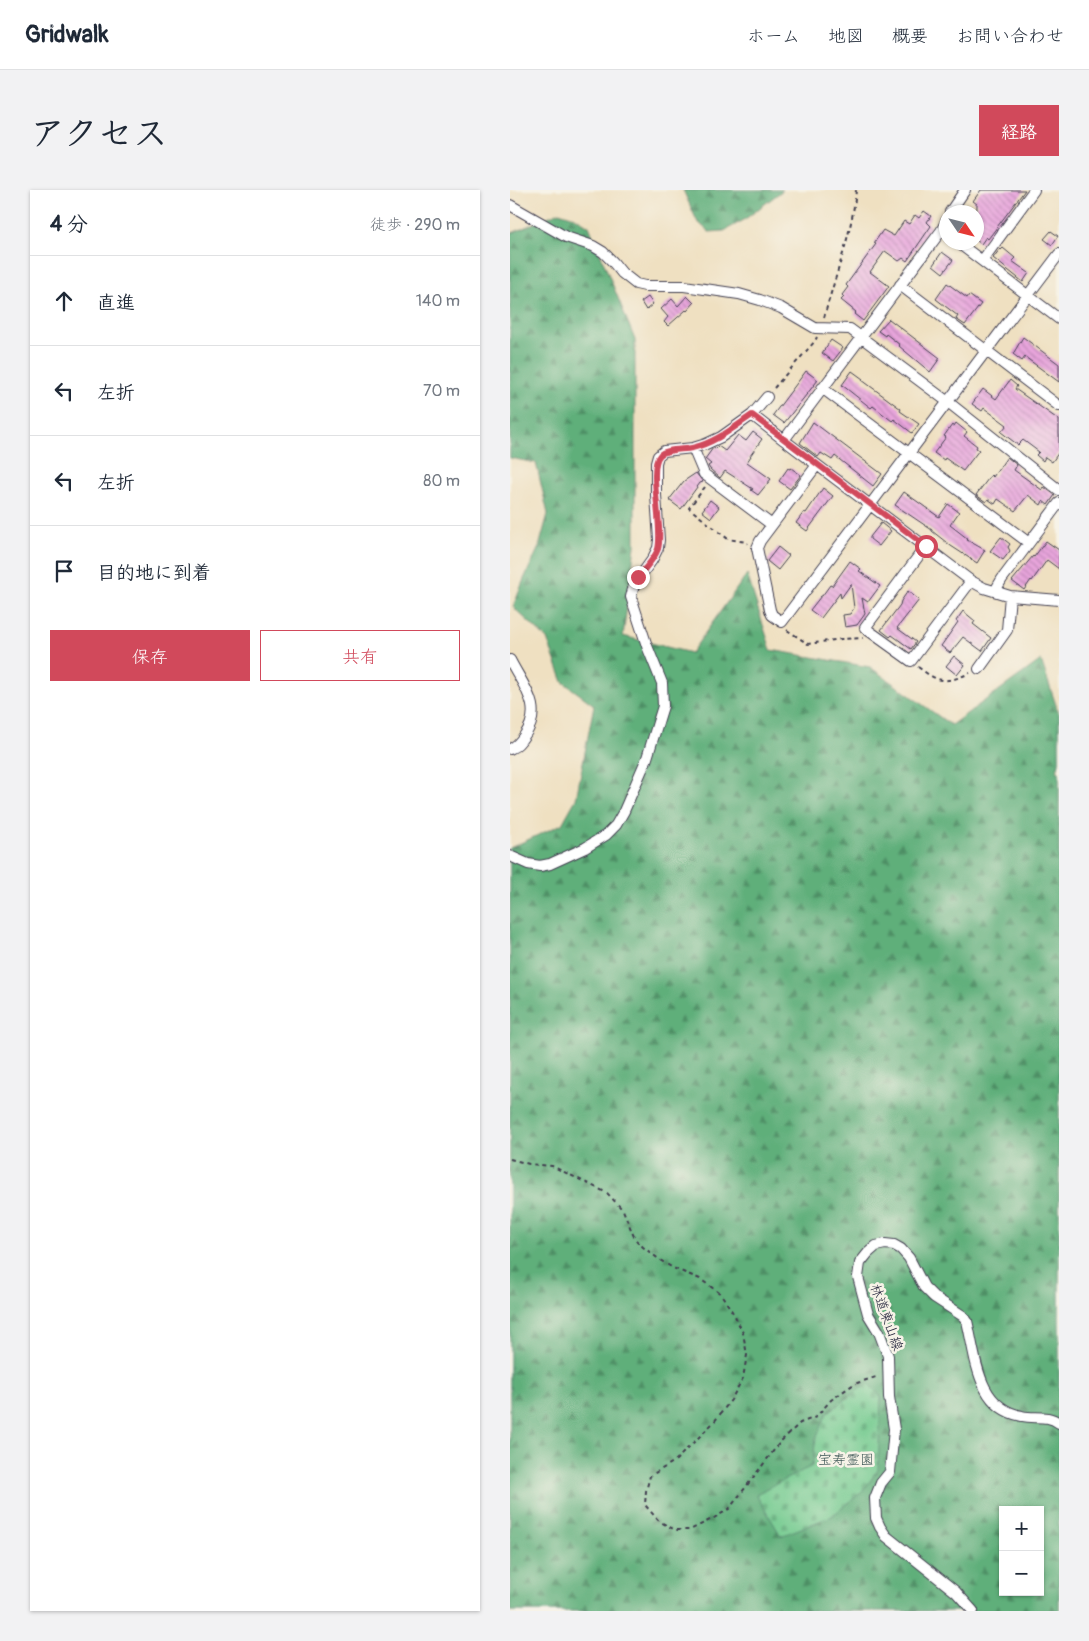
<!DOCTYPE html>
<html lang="ja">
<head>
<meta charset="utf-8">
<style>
  body { margin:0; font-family:Pangolin,"Klee One",sans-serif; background:#f2f2f3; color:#1f2937 }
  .controls { position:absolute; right:15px; bottom:15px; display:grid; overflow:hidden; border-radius:0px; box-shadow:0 1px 4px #0004 }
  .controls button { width:45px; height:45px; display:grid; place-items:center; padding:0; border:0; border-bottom:1px solid #e0e1e3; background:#fff; color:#1f2937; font:25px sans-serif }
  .compass { position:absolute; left:429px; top:15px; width:45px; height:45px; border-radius:50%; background:#fff; box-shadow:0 1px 4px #0004; rotate:125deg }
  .stop { position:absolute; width:15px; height:15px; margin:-11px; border:4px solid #d1495b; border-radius:50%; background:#fff }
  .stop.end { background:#d1495b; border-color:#fff; box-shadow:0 1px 5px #0008 }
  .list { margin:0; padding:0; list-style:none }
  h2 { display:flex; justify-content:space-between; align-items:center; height:65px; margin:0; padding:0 20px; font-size:21px }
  h2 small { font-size:16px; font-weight:400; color:#747a83 }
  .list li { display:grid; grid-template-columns:32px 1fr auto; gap:15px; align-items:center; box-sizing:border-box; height:90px; padding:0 20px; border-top:1px solid #e0e1e3 }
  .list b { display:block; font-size:19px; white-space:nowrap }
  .list em { font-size:16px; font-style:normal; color:#747a83 }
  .actions { display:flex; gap:10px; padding:15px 20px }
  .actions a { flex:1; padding:11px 0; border:1px solid #d1495b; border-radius:0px; text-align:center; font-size:18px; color:#d1495b }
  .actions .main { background:#d1495b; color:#fff }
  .icon { flex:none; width:28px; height:28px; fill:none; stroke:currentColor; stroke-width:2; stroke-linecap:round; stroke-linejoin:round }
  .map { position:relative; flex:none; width:549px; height:1421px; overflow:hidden; border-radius:0px }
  header { display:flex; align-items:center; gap:30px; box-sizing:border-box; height:70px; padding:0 25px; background:#fff; border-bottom:1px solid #e0e1e3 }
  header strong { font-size:24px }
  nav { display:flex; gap:28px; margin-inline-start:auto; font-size:18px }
  .intro { display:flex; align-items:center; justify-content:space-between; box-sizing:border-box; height:120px; padding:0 30px }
  h1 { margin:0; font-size:35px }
  .button { padding:12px 22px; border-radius:0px; background:#d1495b; color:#fff; font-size:18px; font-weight:700 }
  main { display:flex; gap:30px; padding:0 30px }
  aside { flex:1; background:#fff; border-radius:0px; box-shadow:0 1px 4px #0004 }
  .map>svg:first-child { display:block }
  .forest { fill:url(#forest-firs); stroke:#40685a; fill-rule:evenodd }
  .cemetery { fill:url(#cemetery-stones); stroke:#4b7666 }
  .building { fill:url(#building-back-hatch) }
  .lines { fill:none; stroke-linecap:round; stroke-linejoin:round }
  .minor-casing { stroke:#413e4f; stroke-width:12 }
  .path { stroke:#413e4f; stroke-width:2; stroke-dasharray:4 4; stroke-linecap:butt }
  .minor { stroke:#fff; stroke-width:10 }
  .route { stroke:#d1495b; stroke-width:6 }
  .labels { text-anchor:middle; stroke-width:5; stroke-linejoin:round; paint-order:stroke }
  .street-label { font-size:14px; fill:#22223b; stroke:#f7f3e8 }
  .park-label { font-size:14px; fill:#3b5554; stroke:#f7f3e8 }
</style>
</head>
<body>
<header>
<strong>Gridwalk</strong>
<nav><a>ホーム</a><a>地図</a><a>概要</a><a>お問い合わせ</a></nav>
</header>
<div class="intro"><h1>アクセス</h1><a class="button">経路</a></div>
<main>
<aside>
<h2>4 分<small>徒歩 · 290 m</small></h2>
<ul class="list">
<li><svg class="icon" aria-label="ahead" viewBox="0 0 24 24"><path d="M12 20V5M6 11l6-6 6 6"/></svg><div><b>直進</b></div><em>140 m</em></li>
<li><svg class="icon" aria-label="left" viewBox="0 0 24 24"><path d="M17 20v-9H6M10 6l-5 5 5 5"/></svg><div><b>左折</b></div><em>70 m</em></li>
<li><svg class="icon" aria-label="left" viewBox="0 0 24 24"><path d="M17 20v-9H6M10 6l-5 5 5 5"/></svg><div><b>左折</b></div><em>80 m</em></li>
<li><svg class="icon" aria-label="arrive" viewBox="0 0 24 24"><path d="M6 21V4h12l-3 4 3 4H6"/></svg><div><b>目的地に到着</b></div></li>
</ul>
<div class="actions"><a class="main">保存</a><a>共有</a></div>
</aside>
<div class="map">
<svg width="549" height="1421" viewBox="0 0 549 1421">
  <defs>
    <pattern id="forest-firs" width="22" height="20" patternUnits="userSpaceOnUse" patternTransform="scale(1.25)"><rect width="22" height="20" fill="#5faf7a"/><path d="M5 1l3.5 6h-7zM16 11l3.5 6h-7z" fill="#4e8e65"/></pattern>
    <pattern id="cemetery-stones" width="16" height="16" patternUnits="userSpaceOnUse" patternTransform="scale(1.25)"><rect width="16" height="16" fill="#74cb90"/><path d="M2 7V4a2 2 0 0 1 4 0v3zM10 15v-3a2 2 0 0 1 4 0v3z" fill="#64ae7d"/></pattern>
    <pattern id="building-back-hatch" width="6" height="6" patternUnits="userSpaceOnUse" patternTransform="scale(1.25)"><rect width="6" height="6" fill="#e8a5dc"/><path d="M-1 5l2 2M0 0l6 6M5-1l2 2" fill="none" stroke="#bc86b4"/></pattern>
  </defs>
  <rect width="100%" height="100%" fill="#f7f3e8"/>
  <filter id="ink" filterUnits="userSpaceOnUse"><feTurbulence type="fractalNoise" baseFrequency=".02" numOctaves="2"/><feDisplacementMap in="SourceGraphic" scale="10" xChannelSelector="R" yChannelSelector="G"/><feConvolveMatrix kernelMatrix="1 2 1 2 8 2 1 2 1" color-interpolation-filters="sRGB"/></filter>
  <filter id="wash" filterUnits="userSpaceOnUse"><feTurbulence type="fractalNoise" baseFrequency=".0096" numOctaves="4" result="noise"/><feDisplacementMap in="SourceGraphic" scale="20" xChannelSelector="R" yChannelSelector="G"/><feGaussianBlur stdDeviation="1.12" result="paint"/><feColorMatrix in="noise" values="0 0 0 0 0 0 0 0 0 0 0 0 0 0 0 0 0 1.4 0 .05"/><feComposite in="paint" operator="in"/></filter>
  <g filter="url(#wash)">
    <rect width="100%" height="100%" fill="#efe0c1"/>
    <path class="forest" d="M173,0h100l-39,30 -20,11 -15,1 -12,-11z
      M49,22l16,5 14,9 46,114v206l-12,90 68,17 56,-79 24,76 99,17 81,58 90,-65 18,54v48l-2,9 2,1v839h-549v-763l52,-24 14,-25 18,-94 -31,-23 -16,-43 -34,-32 11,-28 15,-32 9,-33 -12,-51 -26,-5v-224zM493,1320h37v82h-37z"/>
    <path class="cemetery" d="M358,1193l13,14 -3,73 -16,22 -30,24 -51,20 -25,-42 56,-28 4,-28 11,-25z"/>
    <g id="blocks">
      <path class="building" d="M471,0h44l-37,49 -2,-2 -5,7 -5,-4 1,-36 -4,-3z
        M414,21l7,5 -4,6 4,4 -24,35 -4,-3 -4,3 -14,-10 -15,21 19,14 -26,35 -9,-7 2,-2 -15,-12 3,-3 -2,-2 6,-8 -2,-2 30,-41 -2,-1 9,-13 11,6 10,-15 5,3 6,-9 4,3z
        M541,41l7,5 -6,9 -8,-6z
        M493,58l12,10 -3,3 17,12 -6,9 -30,-24 7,-9 1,1z
        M432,62l11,8 -10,13 -10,-8z
        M437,93l20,15 2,-3 12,9 -16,21 -9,-6 2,-3 -22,-17z
        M177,106l7,7 -7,8 -1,-1 -18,16 -4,-4 4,-5 -7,-8 11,-10 6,7z
        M138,107l5,7 -7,6 -5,-8z
        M379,129l51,39 -10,14 -31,-26 1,-1 -14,-11 -1,2 -7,-5z
        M513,147l36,27v18l-34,-25 -3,4 -9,-7z
        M321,150l12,8 -10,13 -11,-8z
        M296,181l12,9 -34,43 -11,-8z
        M342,181l11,8 -1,1 39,29 -1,2 19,13 -7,9 -18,-14 -2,2 -19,-15 -2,2 -29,-23z
        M500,190l7,6 -2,3 44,31v32l-7,10 -7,-5 -2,4 -7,-6 3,-3 -16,-12 -5,5 -17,-13 6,-7 -23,-17 -2,3 -10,-7 11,-15 13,10z
        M303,232l69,52 -9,12 -38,-30 -3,4 -11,-7 -3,4 -18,-14z
        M446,233l11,9 -3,4 13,10 -1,2 3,2 -16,21 -18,-13 -1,2 -10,-7 12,-16 -2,-1 8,-11 2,1z
        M243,242l9,7 -12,17h1l-4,6 24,17 -13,16 -7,-5 2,-1 -28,-18 -5,7 -10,-9 -2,-3 3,-2 -6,-5 8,-11 2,1 3,-3 7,5 13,-16 8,6z
        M497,267l10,8 -3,5 28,20 2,-3 11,8 -7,10 -5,-4 -2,4 -13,-10 -13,16 -17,-12 -3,5 -7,-5 -2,3 -10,-7 15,-20 2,2z
        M278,278l2,1 1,-1 10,7 -11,14 -11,-8z
        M186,283l7,9 -3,1 -19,26 -12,-9 15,-19z
        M313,298l10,8 -26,35 -11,-8 8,-11 2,1z
        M394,302l35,25 9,-13 11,8 -9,13 18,14 -1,1 18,10 -8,13 -26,-17 -19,-15v-1l-37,-25z
        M200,310l9,7 -8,11 -9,-7z
        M371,333l10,8 -12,15 -9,-7v-2z
        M491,347l9,7 -2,3 2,4 -7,9 -13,-9z
        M536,351l13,9v19l-12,-9 -15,21 -1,-1 -7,10 -12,-9 21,-25 1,1z
        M268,357l11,9 -11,14 -11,-9z
        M340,371l11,8 -2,2 21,15 -12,16 -6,-4 3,16 -8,11 -12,2 -2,-12 7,-1 4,-6 -3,-24 -10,14 -1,-5 -19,25 -11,-8 11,-14h1l8,-11 2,1z
        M398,401l11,9 -22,28 19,14 -5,7 -19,-14 -2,2 -9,-7 19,-25 1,-4z
        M453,421l12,10 -2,3 18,14 -9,13 -19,-14 -13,16 -9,-7 17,-24 -2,-1z
        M444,466l11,9 -8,10 -11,-9z"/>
    </g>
  </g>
  <g filter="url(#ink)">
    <use href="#blocks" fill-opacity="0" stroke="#413e4f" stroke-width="1"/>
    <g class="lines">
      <g class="minor-casing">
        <path id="minor" d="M0,15l56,32 27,9 10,6 10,10 9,11 14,11 9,2h39l55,8 21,6 21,8 34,20 35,1 98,73 111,88
          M440,22l15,-22
          M437,30l-6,11 -157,209 187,141 13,7 26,8 -3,34 -28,39
          M447,52l102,77
          M472,71l52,-71
          M390,95l159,121
          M312,198l207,155
          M242,225l32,25
          M183,258l11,26 68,51
          M307,275l-57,76 -3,7 13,62 2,5 10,7 277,-368
          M416,356l-61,82 46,33 60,-80
          M485,401l7,-12 57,-76
          M500,406l49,4
          M0,470c13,26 35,48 14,76 -4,6 -7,10 -14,13
          M0,666l18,8 12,2 10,-2 35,-16 21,-13 10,-10 8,-14 23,-53 16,-52 -1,-23 -15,-37 -16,-49 3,-12 18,-25 6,-12 1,-8 -3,-45v-32l2,-7 6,-5 29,-3 13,-4 15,-7 31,-22 15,-18
          M463,1421l-17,-19 -70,-56 -6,-9 -4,-9 -1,-20 6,-15 9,-11 4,-43 -5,-32 -1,-41 -9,-24 -11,-18 -10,-37 2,-14 8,-10 8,-7 9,-2 9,1 7,4 8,9 15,29 10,10 29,19 4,5c9,36 10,87 55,95 13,3 25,-2 37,7"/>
      </g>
      <path class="path" d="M314,128c11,-43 28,-83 32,-128
        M264,198l41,-47 2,-4
        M195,297l-16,21 39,31 18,3 2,2
        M277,440l21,14 33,-5 22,-1
        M408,477c21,16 27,17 52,6
        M0,969l19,5 23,2 55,27 16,17 12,29 8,8 17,13 13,8 27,11 21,15 14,22 8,17 4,22 -4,23 -12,22 -17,22 -39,39 -25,15 -4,15 -1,14 14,16 16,9h15l24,-12 15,-9 52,-68 19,-18 16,-6 15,-17 23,-16 25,-8"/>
      <use href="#minor" class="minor"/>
    </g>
  </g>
  <g class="lines" filter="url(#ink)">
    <path class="route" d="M128,387c7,-9 16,-17 20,-28 6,-22 -11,-81 2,-94 5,-6 24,-5 32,-7 23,-5 41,-20 60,-33l174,131"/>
  </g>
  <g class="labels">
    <g class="street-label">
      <text transform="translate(377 1127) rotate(70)" y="5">林道東山線</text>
    </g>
    <g class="park-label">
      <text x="336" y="1274">宝寿霊園</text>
    </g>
  </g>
</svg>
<div class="controls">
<button>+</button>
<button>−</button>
</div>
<svg class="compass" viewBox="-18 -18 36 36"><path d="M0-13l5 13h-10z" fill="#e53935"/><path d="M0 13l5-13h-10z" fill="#747a83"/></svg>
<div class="stop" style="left:416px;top:356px"></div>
<div class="stop end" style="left:128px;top:387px"></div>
</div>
</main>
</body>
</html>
